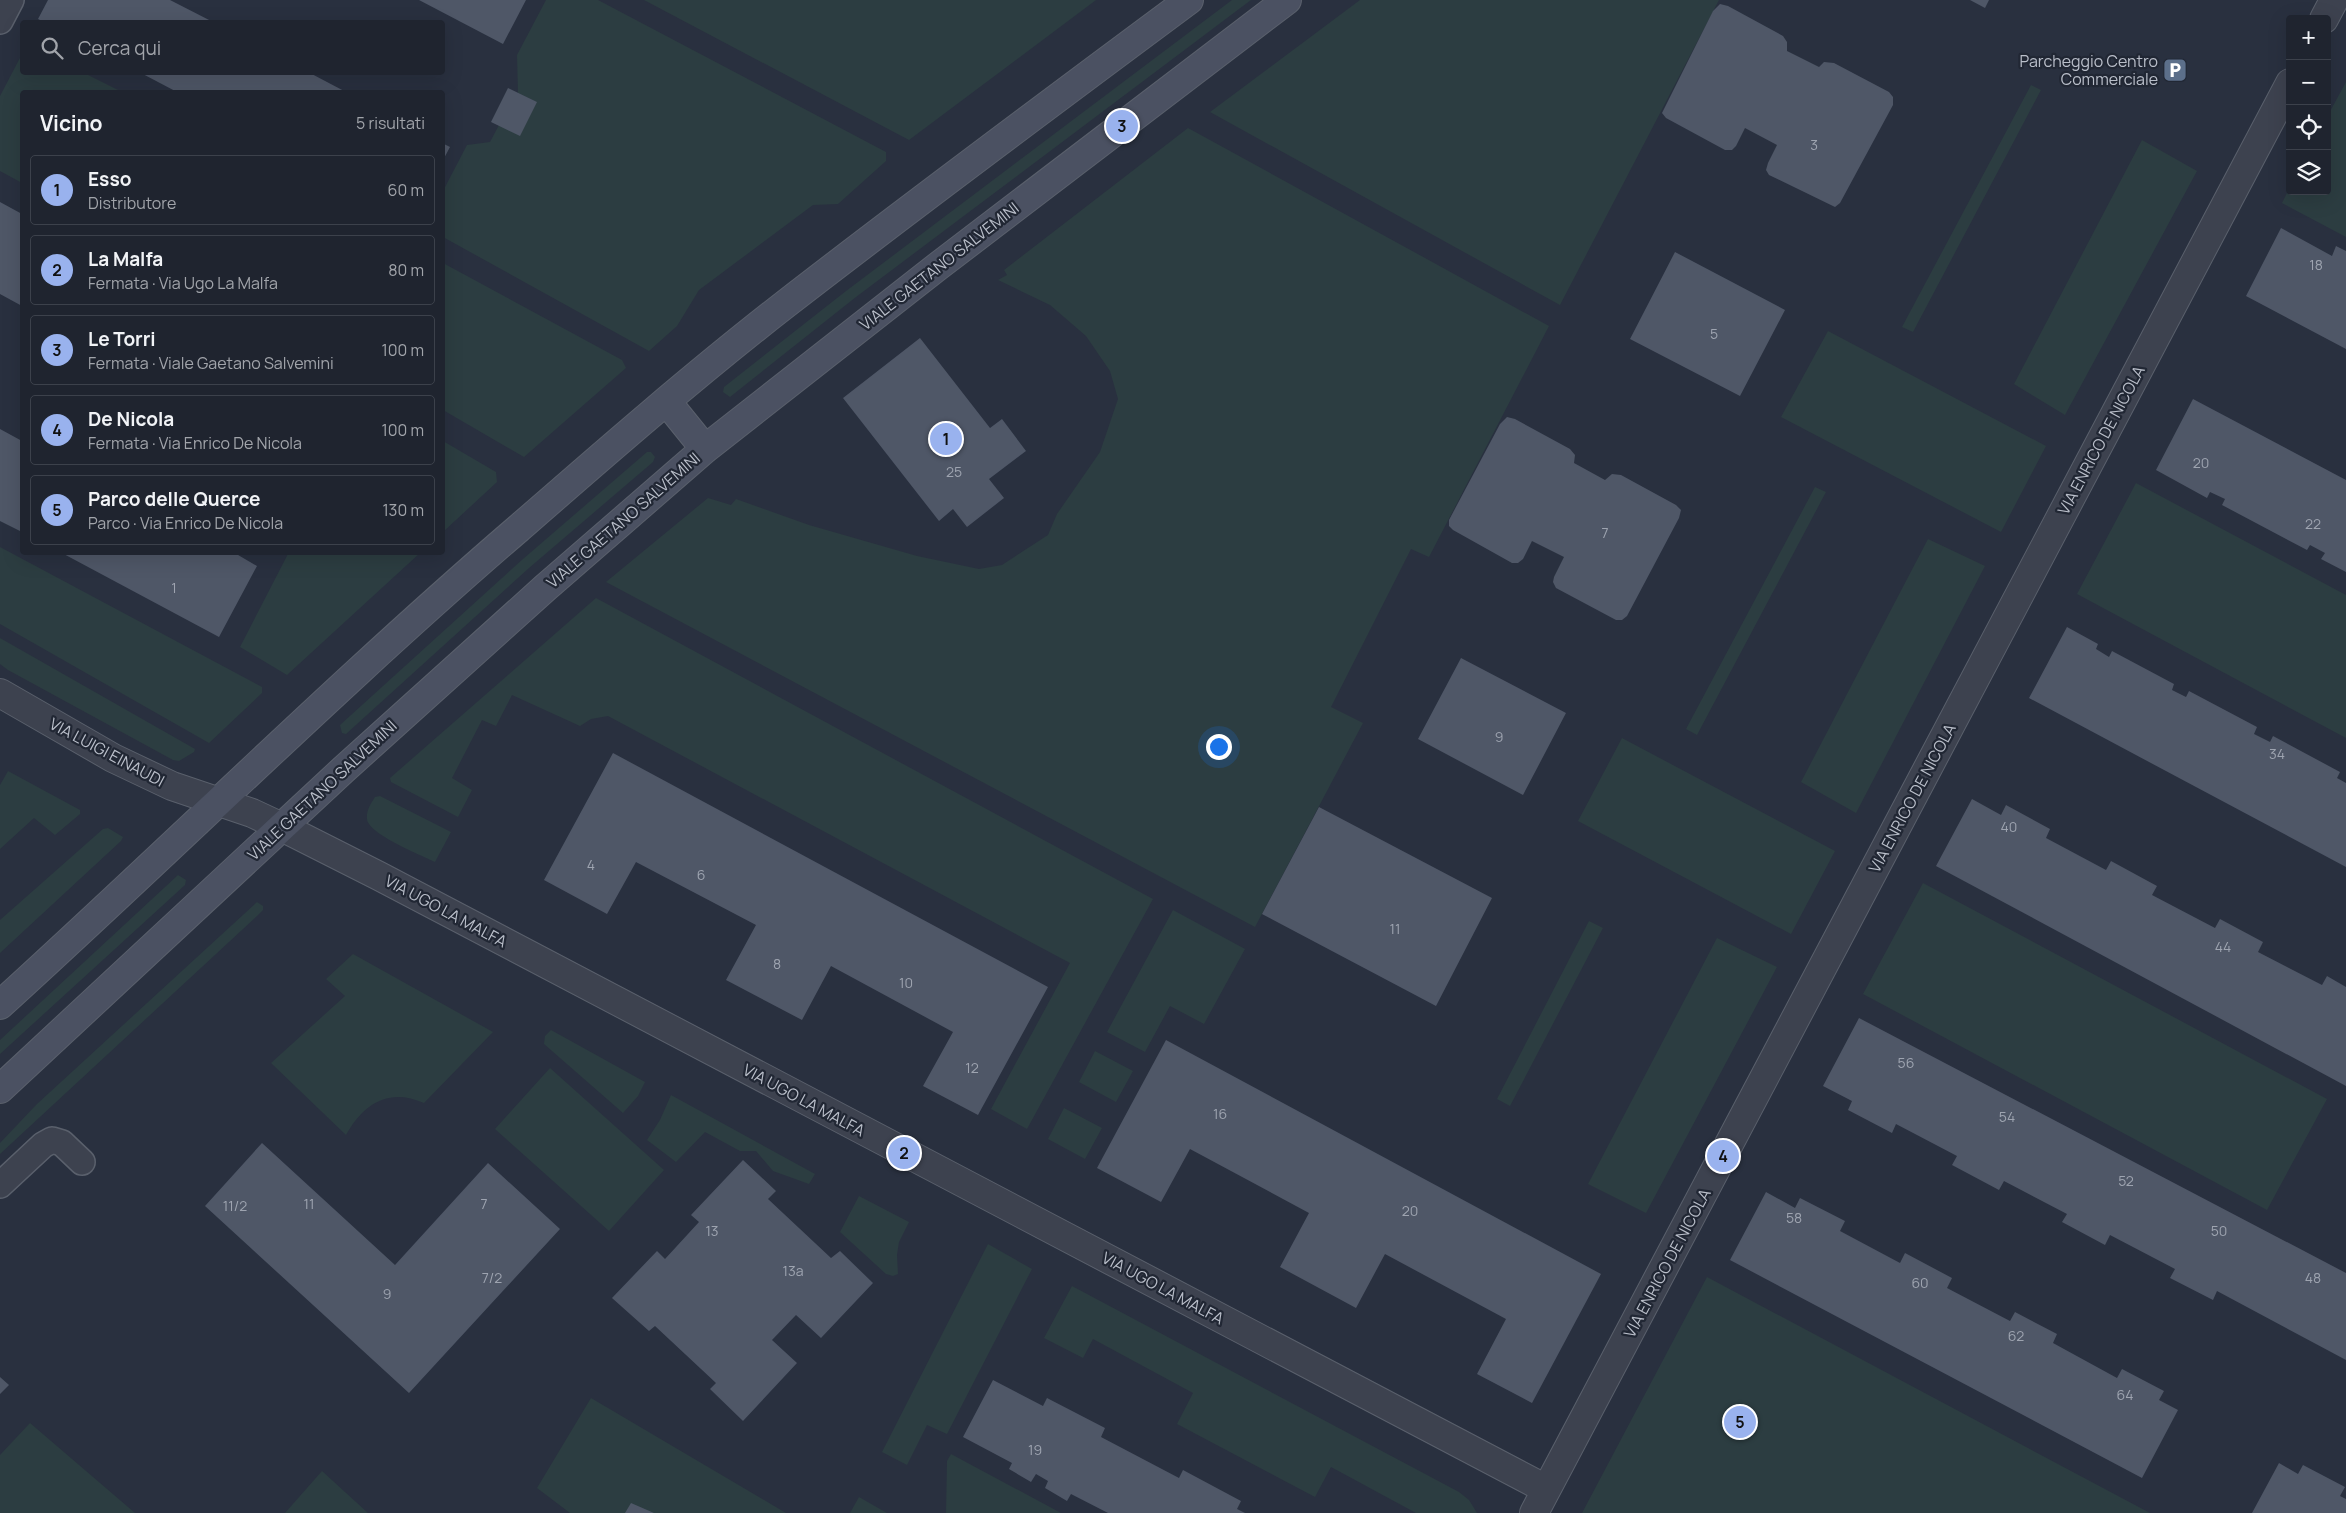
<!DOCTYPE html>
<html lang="it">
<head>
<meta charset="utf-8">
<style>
  body { margin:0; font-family:Manrope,sans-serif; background:#272c37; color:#f1f3f6 }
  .controls { position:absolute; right:15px; top:15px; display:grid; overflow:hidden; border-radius:5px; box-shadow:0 5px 20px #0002 }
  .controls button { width:45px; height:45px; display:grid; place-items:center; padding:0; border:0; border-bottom:1px solid #3c414b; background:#1f242f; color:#f1f3f6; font:25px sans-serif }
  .you { position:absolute; left:1218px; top:746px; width:18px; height:18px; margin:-12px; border:4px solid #fff; border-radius:50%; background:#1a73e8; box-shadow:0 0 0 8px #1a73e833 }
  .badge { display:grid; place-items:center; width:32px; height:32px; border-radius:50%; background:#99b2ee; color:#111; font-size:16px; font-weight:700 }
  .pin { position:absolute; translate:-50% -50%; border:2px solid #fff; box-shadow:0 1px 5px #0006 }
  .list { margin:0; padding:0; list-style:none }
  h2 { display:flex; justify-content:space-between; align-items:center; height:65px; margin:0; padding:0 20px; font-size:21px }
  h2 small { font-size:16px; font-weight:400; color:#a1a4aa }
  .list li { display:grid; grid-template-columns:32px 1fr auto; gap:15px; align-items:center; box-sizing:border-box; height:70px; margin:0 10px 10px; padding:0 10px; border:1px solid #3c414b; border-radius:5px }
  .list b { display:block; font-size:19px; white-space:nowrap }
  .list p { margin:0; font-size:16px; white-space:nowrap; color:#a1a4aa }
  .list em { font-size:16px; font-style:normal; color:#a1a4aa }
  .icon { flex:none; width:28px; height:28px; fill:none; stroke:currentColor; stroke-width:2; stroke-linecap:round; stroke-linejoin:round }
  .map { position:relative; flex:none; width:2346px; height:1513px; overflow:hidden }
  .search { position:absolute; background:#1f242f; box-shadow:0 5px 20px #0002; left:20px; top:20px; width:425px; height:55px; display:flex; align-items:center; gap:12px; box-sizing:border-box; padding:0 18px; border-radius:5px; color:#a1a4aa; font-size:19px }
  .panel { position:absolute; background:#1f242f; box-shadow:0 5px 20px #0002; left:20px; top:90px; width:425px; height:465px; border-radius:5px }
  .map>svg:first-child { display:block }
  .green { fill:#2c3d41 }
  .building { fill:#4f5767 }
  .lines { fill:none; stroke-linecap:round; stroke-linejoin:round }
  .lane-casing { stroke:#5a606c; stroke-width:28 }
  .street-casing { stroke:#5a606c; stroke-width:30 }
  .secondary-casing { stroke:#5a606c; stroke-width:30 }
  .lane { stroke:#3d424f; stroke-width:25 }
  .street { stroke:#3d424f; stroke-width:28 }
  .secondary { stroke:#4b5162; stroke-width:28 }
  .labels { text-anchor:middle; stroke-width:4.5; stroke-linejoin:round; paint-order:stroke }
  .number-label { font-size:14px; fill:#9ea4b0 }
  .poi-label { font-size:16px; fill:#b9bec9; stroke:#212734; text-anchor:end }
  .street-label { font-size:16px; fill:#b9bec9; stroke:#212734 }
</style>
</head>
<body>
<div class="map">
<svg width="2346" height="1513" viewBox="0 0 2346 1513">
  <rect width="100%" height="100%" fill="#29303f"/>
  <path class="green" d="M546,0h52l288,152v9l-48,43 -25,1 -114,85 -22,36 -28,25 -206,-114v-46l24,-46 23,-3 9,-17 37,-23 -18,-9 -1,-38z
    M644,0h452l-187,140z
    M1232,0h19l-395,297 -126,100 -7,-5 1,-5 122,-96z
    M1360,0h359l-159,305 -350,-193z
    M22,54v18l62,1 38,19h-100v91l-22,-12v-75z
    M2346,82v155l-64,-34 8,-16v4h37v-74z
    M2031,85l10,5 -128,242 -11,-5z
    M1188,128l361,198 -120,231 -18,-8 -80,158 32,16 -108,204 -649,-345 102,-84 23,7 5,-6 73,26 108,31 62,13 23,-4 46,-30 9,-21 43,-62 18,-53 -8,-28 -24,-35 -36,-31 -52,-25 9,-5 -3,-5z
    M2142,140l55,31 -132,244 -51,-31z
    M443,263l179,97 4,8 -102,89 -81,-47z
    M1828,331l218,115 -45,86 -220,-115z
    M443,441l53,31 1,10 -54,50z
    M647,452h4l4,5 -2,5 -124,106 -183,166 -4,-1 -2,-8 183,-166z
    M2136,483l210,112v143l-269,-144z
    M1815,487l11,5 -129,243 -11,-6z
    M1928,539l57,27 -129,247 -55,-31z
    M0,547l262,140v6l-53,50 -209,-119z
    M289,552h131v1l-133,122 -47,-28z
    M596,598l557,301 -126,230 -36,-20 79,-146 -462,-247 -17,3 -11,7 -68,-31 -16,31 -14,-6 -30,58 20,12 -14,27 -67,-35 -1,-4z
    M0,638l195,111 -1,3 -15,9 -6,-1 -165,-90 -8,-6z
    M1622,738l213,113 -44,83 -213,-113z
    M8,771l72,39v4l-25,21 -21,-17 -34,31v-64z
    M380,796l71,36 -16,30c-14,-7 -67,-28 -68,-43 -1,-8 4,-16 8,-22z
    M108,828l15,9 -2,4 -121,112v-33l103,-91z
    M178,875l8,5 -1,5 -185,169v-14z
    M1923,883l404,216 -60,111 -404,-216z
    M257,902l6,4v4l-6,6 -257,238v-11l37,-39z
    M1173,910l72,39 -41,75 -34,-18 -25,46 -38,-20z
    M1589,921l14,7 -93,178 -13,-7z
    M1717,938l60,29 -131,246 -58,-29z
    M353,954l140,78 -69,71c-35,-16 -61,1 -78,32l-75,-72 74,-67 -19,-17z
    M551,1030l94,52 -7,14 -15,17 -79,-69 1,-8z
    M1095,1051l38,20 -17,31 -37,-20z
    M550,1068l114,102 -55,61 -114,-102z
    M671,1095l144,79 -6,10 -36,-13 -17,-20h-16l-35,-19 -29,30 -29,-22 13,-20z
    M1064,1108l38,20 -17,31 -37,-20z
    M859,1196l50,26 -10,20 -2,13 1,19 -5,2 -7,-2 -46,-42z
    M988,1244l44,25 -85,165 -20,-9 -20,40 -25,-13z
    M1707,1277l443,236h-568z
    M1072,1286l387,206 10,8 8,13h-61l-85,-46 -16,30 -138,-73 16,-31 -100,-54 -10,19 -39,-20z
    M591,1398l195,115h-216l-33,-25z
    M30,1423l105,90h-135v-58z
    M951,1454l110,59h-115l1,-52z
    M322,1471l46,42h-83z
    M859,1497l28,16h-37z"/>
  <path class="building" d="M48,0h122l43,22h-169l-6,-3z
    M419,0h107l-23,44z
    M1970,0h19l-4,8z
    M1720,4l8,2 55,30 4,6v9l32,16 5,-5 10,1 55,29 4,5v8l-53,98 -5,4 -66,-32 -3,-5 2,-7 9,-18 -32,-17 -9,18 -4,4h-7l-59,-32 -4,-5 51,-102z
    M139,72h169l38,20h-169z
    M508,88l29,14 -17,34 -29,-14z
    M442,143l8,4 -8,15z
    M0,202l22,12v92l-22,-12z
    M2281,228l51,28 4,-10 10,5v98l-100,-53z
    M1675,252l110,58 -45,86 -110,-57z
    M920,338l70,90 12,-9 24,32 -37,28 15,19 -37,29 -14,-18 -14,12 -96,-123z
    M2193,399l153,81v92l-25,-13 4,-6 -15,-8 -3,5 -85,-45 3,-6 -15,-7 -3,6 -51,-28z
    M1507,417l8,2 55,30 5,6 -1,8 31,17 7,-6 9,1 55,30 5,5 -2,8 -52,98 -5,4h-6l-60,-32 -3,-6 1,-5 10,-20 -32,-16 -9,18 -5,4h-6l-59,-33 -4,-4v-6l51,-96z
    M0,429l22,12v91l-22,-11z
    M60,552h173l24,14 -38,71z
    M2067,627l31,17 -2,5 13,8 3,-6 62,33 -2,6 14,7 3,-6 68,36 -3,7 16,8 3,-6 67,36 -3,6 9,5v84l-317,-169z
    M1461,658l105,55 -43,82 -105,-56z
    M613,753l435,234 -70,128 -55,-29 30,-54 -122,-66 -29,54 -76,-40 30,-55 -120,-63 -29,52 -63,-34z
    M1972,799l29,16 5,-10 44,24 -4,9 60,32 5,-9 46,25 -5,9 63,33 5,-9 43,23 -5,10 64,33 5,-9 19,11v99l-410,-220z
    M1319,807l173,91 -56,108 -174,-92z
    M1859,1018l487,255v87l-129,-69 -4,9 -43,-22 5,-9 -65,-34 -5,10 -43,-23 5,-8 -63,-33 -5,9 -47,-25 5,-9 -61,-32 -4,9 -44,-23 4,-9 -29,-15z
    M1166,1040l435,234 -69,129 -55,-29 29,-55 -121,-65 -29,54 -76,-41 29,-54 -119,-64 -29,53 -64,-34z
    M262,1143l133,122 93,-102 72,66 -151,164 -204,-187z
    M743,1160l33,31 -8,8 63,59 9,-7 33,32 -52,55 -25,-23 -24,25 25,23 -54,58 -33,-32 6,-6 -61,-57 -6,5 -37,-33 45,-47 8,8 34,-37 -8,-7z
    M1766,1192l29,16 5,-10 45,23 -5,10 60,32 5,-10 47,25 -5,10 63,33 5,-9 42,22 -4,9 64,35 5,-9 42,22 -5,9 19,10 -36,68 -412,-218z
    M0,1377l9,8 -9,9z
    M993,1380l50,26 4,-8 58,30 -4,9 78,41 4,-8 58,31 -4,8 8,4h-137l-37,-19 -4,7 -22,-13 3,-7 -12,-7 -5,8 -22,-13 3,-6 -49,-26z
    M2279,1463l19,11 5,-9 42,22 -5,9 6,3v14h-94z
    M631,1503l23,10h-29z"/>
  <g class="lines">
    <g class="lane-casing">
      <path id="lane" d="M0,21l11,-21
        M0,1185l43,-40 9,-5 10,3 20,19"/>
    </g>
    <g class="street-casing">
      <path id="street" d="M2324,19l10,-19
        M0,693l113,65 59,28 80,27 30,14 97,49 1167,613
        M1534,1513l756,-1430"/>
    </g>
    <g class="secondary-casing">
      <path id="secondary" d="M667,402l38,47
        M0,1005c174,-158 341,-324 519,-477 86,-75 173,-151 264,-222 134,-104 270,-205 406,-306
        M0,1089l343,-319 202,-182 160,-139 232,-182 350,-267"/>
    </g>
    <use href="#lane" class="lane"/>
    <use href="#street" class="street"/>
    <use href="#secondary" class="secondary"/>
  </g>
  <defs>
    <g id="parking-square" transform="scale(1.25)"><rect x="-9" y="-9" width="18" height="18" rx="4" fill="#5c6f8a" stroke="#212734"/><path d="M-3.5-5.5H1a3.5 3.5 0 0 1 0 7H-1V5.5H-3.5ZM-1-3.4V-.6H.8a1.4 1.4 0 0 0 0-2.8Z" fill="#fff"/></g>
  </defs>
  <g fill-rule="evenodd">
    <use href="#parking-square" x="2175" y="70"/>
  </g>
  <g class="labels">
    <g class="number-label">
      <text x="1814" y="150">3</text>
      <text x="2316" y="270">18</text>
      <text x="1714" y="339">5</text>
      <text x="2201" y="468">20</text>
      <text x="954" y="477">25</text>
      <text x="2313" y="529">22</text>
      <text x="1605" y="538">7</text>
      <text x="174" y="593">1</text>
      <text x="1499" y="742">9</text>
      <text x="2277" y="759">34</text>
      <text x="2009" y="832">40</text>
      <text x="591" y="870">4</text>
      <text x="701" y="880">6</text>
      <text x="1395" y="934">11</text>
      <text x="2223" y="952">44</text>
      <text x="777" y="969">8</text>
      <text x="906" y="988">10</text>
      <text x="1906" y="1068">56</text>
      <text x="972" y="1073">12</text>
      <text x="1220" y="1119">16</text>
      <text x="2007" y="1122">54</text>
      <text x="2126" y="1186">52</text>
      <text x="309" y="1209">11</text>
      <text x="484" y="1209">7</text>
      <text x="235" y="1211">11/2</text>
      <text x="1410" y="1216">20</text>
      <text x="1794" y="1223">58</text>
      <text x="712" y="1236">13</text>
      <text x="2219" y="1236">50</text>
      <text x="793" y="1276">13a</text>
      <text x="492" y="1283">7/2</text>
      <text x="2313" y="1283">48</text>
      <text x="1920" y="1288">60</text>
      <text x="387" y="1299">9</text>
      <text x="2016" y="1341">62</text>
      <text x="2125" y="1400">64</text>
      <text x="1035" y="1455">19</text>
    </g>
    <g class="poi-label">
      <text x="2158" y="67">Parcheggio Centro<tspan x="2158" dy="18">Commerciale</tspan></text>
    </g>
    <g class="street-label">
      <text transform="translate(939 266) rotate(-38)" y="6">VIALE GAETANO SALVEMINI</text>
      <text transform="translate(2101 440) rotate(-62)" y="6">VIA ENRICO DE NICOLA</text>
      <text transform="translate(623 520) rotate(-41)" y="6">VIALE GAETANO SALVEMINI</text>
      <text transform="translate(107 752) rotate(28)" y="6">VIA LUIGI EINAUDI</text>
      <text transform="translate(322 790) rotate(-43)" y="6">VIALE GAETANO SALVEMINI</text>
      <text transform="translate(1912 798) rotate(-62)" y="6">VIA ENRICO DE NICOLA</text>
      <text transform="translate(446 911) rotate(28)" y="6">VIA UGO LA MALFA</text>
      <text transform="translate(804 1100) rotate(28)" y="6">VIA UGO LA MALFA</text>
      <text transform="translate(1667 1263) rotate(-62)" y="6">VIA ENRICO DE NICOLA</text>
      <text transform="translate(1163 1288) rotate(28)" y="6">VIA UGO LA MALFA</text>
    </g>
  </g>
</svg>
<div class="controls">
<button>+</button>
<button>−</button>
<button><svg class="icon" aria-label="locate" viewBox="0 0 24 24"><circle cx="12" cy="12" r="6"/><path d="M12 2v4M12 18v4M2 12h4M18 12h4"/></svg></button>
<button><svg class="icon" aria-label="layers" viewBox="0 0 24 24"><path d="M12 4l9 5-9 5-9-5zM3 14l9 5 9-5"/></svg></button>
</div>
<div class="you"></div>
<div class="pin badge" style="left:946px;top:439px">1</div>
<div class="pin badge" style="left:904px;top:1153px">2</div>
<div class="pin badge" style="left:1122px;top:126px">3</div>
<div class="pin badge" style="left:1723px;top:1156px">4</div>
<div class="pin badge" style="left:1740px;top:1422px">5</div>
<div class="search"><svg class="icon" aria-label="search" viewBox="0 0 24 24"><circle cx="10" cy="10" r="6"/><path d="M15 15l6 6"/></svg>Cerca qui</div>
<section class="panel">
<h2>Vicino<small>5 risultati</small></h2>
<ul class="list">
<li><span class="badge">1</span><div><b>Esso</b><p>Distributore</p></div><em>60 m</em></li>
<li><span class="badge">2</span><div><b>La Malfa</b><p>Fermata · Via Ugo La Malfa</p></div><em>80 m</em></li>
<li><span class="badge">3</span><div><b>Le Torri</b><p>Fermata · Viale Gaetano Salvemini</p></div><em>100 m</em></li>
<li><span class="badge">4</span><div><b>De Nicola</b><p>Fermata · Via Enrico De Nicola</p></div><em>100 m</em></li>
<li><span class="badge">5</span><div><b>Parco delle Querce</b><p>Parco · Via Enrico De Nicola</p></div><em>130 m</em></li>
</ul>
</section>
</div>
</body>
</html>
